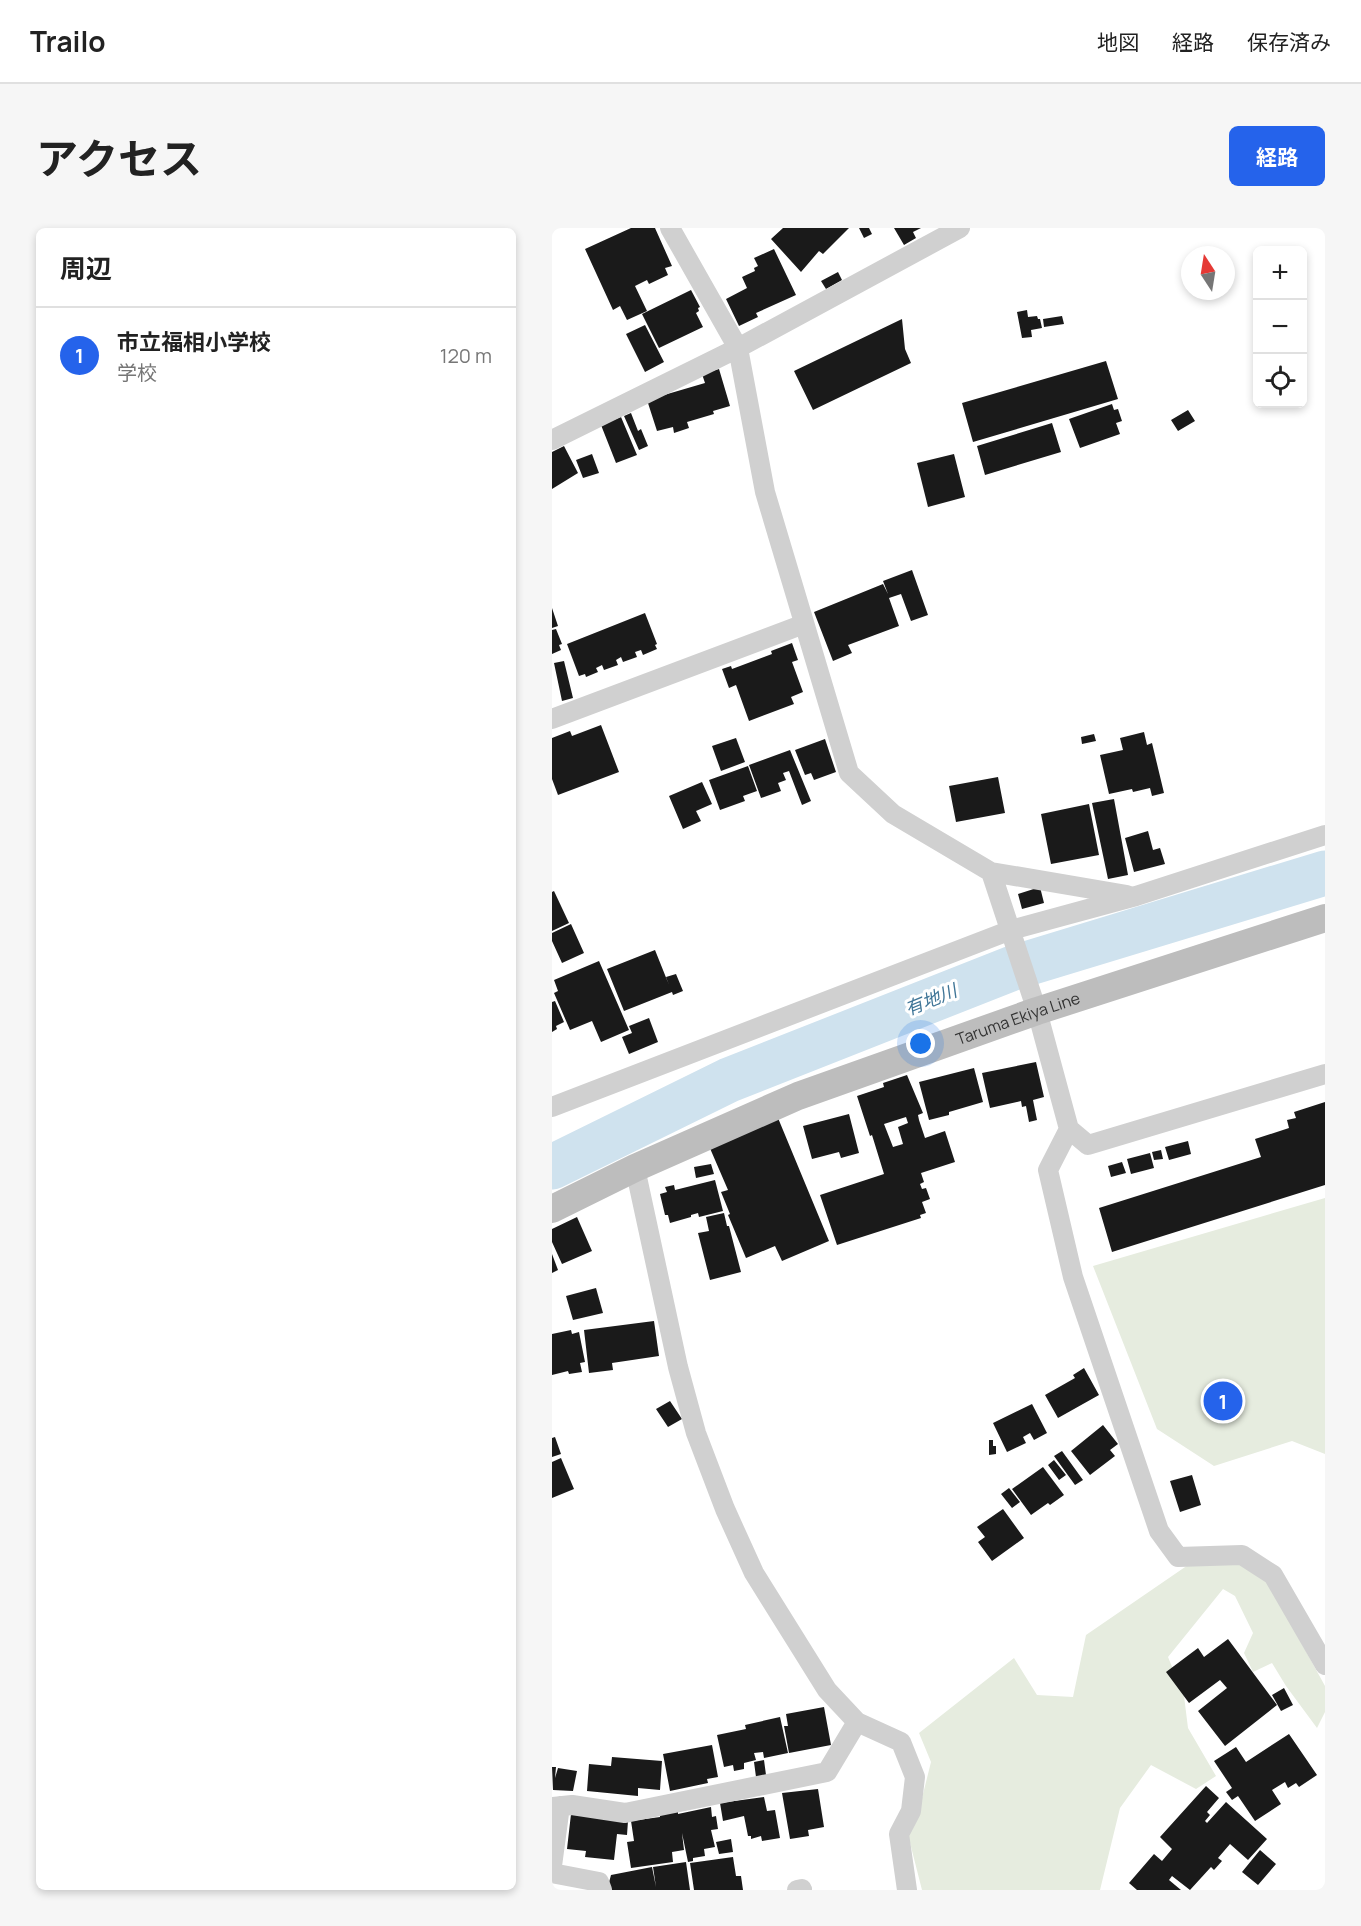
<!DOCTYPE html>
<html lang="ja">
<head>
<meta charset="utf-8">
<style>
  body { margin:0; font-family:Manrope,"Noto Sans JP",sans-serif; background:#f6f6f6; color:#222 }
  .controls { position:absolute; right:18px; top:18px; display:grid; overflow:hidden; border-radius:9px; box-shadow:0 3px 9px #0003 }
  .controls button { width:54px; height:54px; display:grid; place-items:center; padding:0; border:0; border-bottom:2px solid #e0e0e0; background:#fff; color:#222; font:30px sans-serif }
  .compass { position:absolute; left:629px; top:18px; width:54px; height:54px; border-radius:50%; background:#fff; box-shadow:0 3px 9px #0003; rotate:348deg }
  .you { position:absolute; left:369px; top:816px; width:21px; height:21px; margin:-15px; border:4px solid #fff; border-radius:50%; background:#1a73e8; box-shadow:0 0 0 9px #1a73e833 }
  .badge { display:grid; place-items:center; width:39px; height:39px; border-radius:50%; background:#2563eb; color:#fff; font-size:20px; font-weight:700 }
  .pin { position:absolute; translate:-50% -50%; border:3px solid #fff; box-shadow:0 2px 6px #0006 }
  .list { margin:0; padding:0; list-style:none }
  h2 { display:flex; justify-content:space-between; align-items:center; height:78px; margin:0; padding:0 24px; font-size:26px }
  h2 small { font-size:20px; font-weight:400; color:#767676 }
  .list li { display:grid; grid-template-columns:39px 1fr auto; gap:18px; align-items:center; box-sizing:border-box; height:96px; padding:0 24px; border-top:2px solid #e0e0e0 }
  .list b { display:block; font-size:22px; white-space:nowrap }
  .list p { margin:0; font-size:20px; white-space:nowrap; color:#767676 }
  .list em { font-size:20px; font-style:normal; color:#767676 }
  .icon { flex:none; width:33px; height:33px; fill:none; stroke:currentColor; stroke-width:2; stroke-linecap:round; stroke-linejoin:round }
  .map { position:relative; flex:none; width:773px; height:1662px; overflow:hidden; border-radius:9px }
  header { display:flex; align-items:center; gap:36px; box-sizing:border-box; height:84px; padding:0 30px; background:#fff; border-bottom:2px solid #e0e0e0 }
  header strong { font-size:28px }
  nav { display:flex; gap:33px; margin-inline-start:auto; font-size:21px }
  .intro { display:flex; align-items:center; justify-content:space-between; box-sizing:border-box; height:144px; padding:0 36px }
  h1 { margin:0; font-size:42px }
  .button { padding:15px 27px; border-radius:9px; background:#2563eb; color:#fff; font-size:21px; font-weight:700 }
  main { display:flex; gap:36px; padding:0 36px }
  aside { flex:1; background:#fff; border-radius:9px; box-shadow:0 3px 9px #0003 }
  .map>svg:first-child { display:block }
  .green { fill:#e6ecdf }
  .lines { fill:none; stroke-linecap:round; stroke-linejoin:round }
  .river { stroke:#cfe2ee; stroke-width:45 }
  .building { fill:#1a1a1a; fill-rule:evenodd }
  .street { stroke:#d0d0d0; stroke-width:20 }
  .secondary { stroke:#bdbdbd; stroke-width:28 }
  .labels { text-anchor:middle; stroke-width:6; stroke-linejoin:round; paint-order:stroke }
  .street-label { font-size:16px; fill:#333; stroke:#fff }
  .water-label { font-size:18px; font-style:italic; fill:#3f7597; stroke:#fff }
</style>
</head>
<body>
<header>
<strong>Trailo</strong>
<nav><a>地図</a><a>経路</a><a>保存済み</a></nav>
</header>
<div class="intro"><h1>アクセス</h1><a class="button">経路</a></div>
<main>
<aside>
<h2>周辺<small></small></h2>
<ul class="list">
<li><span class="badge">1</span><div><b>市立福相小学校</b><p>学校</p></div><em>120 m</em></li>
</ul>
</aside>
<div class="map">
<svg width="773" height="1662" viewBox="0 0 773 1662">
  <rect width="100%" height="100%" fill="#fff"/>
  <path class="green" d="M773,970v256l-33,-13 -78,25 -57,-37 -64,-163z
    M684,1333l27,12 62,113v26l-8,16 -31,-42 -14,-23 -19,9 -9,-19 9,-20 -18,-37 -12,-7 -55,68 16,39 4,32 28,48 -20,13 -45,-24 -31,43 -20,82h-178l-15,-59 14,-29 10,-40 -12,-29 95,-75 23,37 36,2 13,-62 102,-70z"/>
  <g class="lines">
    <path class="river" d="M0,939l177,-87 284,-112 312,-95"/>
  </g>
  <path class="building" d="M79,0h24l17,38 -7,2 3,7 -19,9 -2,-4 -12,6 12,25 -20,9 -7,-14 -7,4 -28,-61z
    M231,0h66l-26,26 -4,-3 -18,21 -30,-33z
    M307,0h10l3,6 -8,4z
    M342,0h27l-8,4 3,6 -12,7z
    M222,21l22,46 -40,18 2,4 -19,9 -13,-27 21,-11 -5,-11 13,-6 -1,-3 4,-2 -4,-8z
    M286,44l4,8 -16,9 -5,-8z
    M139,62l9,17 -2,1 1,3 -3,2 7,14 -44,21 -17,-34z
    M475,82l1,7 9,-1 1,3h2l2,9 -11,2 1,7 -10,1 -5,-26z
    M510,88l2,8 -20,3 -1,-8z
    M350,91l3,30 6,14 -98,47 -19,-39z
    M93,97l19,37 -19,10 -19,-38z
    M554,133l12,38 -145,43 -11,-39z
    M167,141l11,37 -17,5 1,3 -27,8 2,6 -15,5 -1,-6 -16,4 -10,-31 58,-17 -3,-9z
    M560,176l2,6 4,-1 4,12 -6,2 4,11 -40,14 -11,-29z
    M636,182l7,11 -17,10 -7,-11z
    M79,185l7,18 3,-2 7,17 -9,4 -15,-34z
    M69,189l16,38 -21,8 -15,-38z
    M500,195l9,29 -76,23 -8,-29z
    M12,218l14,27 -26,16v-37z
    M40,226l7,19 -16,5 -7,-18z
    M402,226l11,43 -37,10 -11,-44z
    M360,342l16,45 -17,6 -10,-27 -12,4 10,28 -51,19 4,8 -19,8 -19,-49 69,-28 5,10 -5,-13z
    M0,380l6,18 -6,2z
    M93,385l12,31 -2,1 2,4 -14,6 -2,-5 -6,2 2,5 -14,5 -2,-5 -5,3 2,5 -14,5 -2,-5 -6,3 2,4 -12,5 -1,-3 -6,2 -12,-32z
    M4,401l6,15 -3,1 2,5 -9,4v-24z
    M240,415l6,17 -6,2 11,30 -12,5 3,7 -45,17 -13,-36 -7,3 -7,-19 9,-3 1,3 40,-15 -1,-3z
    M12,433l9,37 -11,3 -8,-38z
    M49,497l18,47 -61,23 -6,-16v-41l18,-7 2,5z
    M592,504l3,13 5,-2 12,50 -12,3 -2,-8 -17,4 -1,-3 -23,5 -9,-39 23,-5 -3,-12z
    M542,506l2,7 -14,3 -1,-7z
    M184,510l9,24 -24,9 -9,-25z
    M273,511l11,33 -22,8 -3,-7 -6,2 -10,-25z
    M238,522l21,51 -9,4 -13,-34 -6,2 3,7 -8,3 3,8 -20,7 -12,-33z
    M196,538l9,25 -14,5 2,5 -25,9 -11,-30z
    M446,549l7,36 -49,9 -7,-36z
    M150,554l10,22 -16,7 5,10 -18,8 -14,-33z
    M562,571l14,76 -20,4 -16,-76z
    M537,576l10,51 -48,9 -10,-50z
    M596,603l5,19 7,-2 5,16 -31,8 -9,-34z
    M488,659l4,16 -22,6 -4,-15z
    M2,663l15,32 -17,8v-39z
    M19,696l13,29 -22,10 -10,-22v-8z
    M103,722l14,35 -3,-8 10,-3 7,17 -10,4 -1,-3 -48,19 -17,-42z
    M47,733l30,69 -28,12 -9,-21 -22,9 -16,-37 4,-2 -4,-11z
    M3,773l9,21 -8,4 1,3 -5,3v-30z
    M97,790l9,24 -29,12 -7,-17 10,-4 -3,-7z
    M484,834l8,35 -11,3 4,20 -8,2 -3,-16 -4,1 -1,-6 -31,7 -8,-35z
    M422,840l9,34 -34,10v3l-20,5 -10,-38z
    M355,847l16,38 -5,2 1,5 6,18 20,-7 10,31 -34,11 3,9 -4,2 2,5 4,-1 4,11 -8,3 4,11 -6,2 1,3 -84,27 -17,-50 64,-21 -12,-39 -2,1 -13,-40 27,-9 -1,-4zM354,889l2,6 -10,4 5,17 -10,3 -9,-23z
    M773,874v83l-213,67 -13,-44 162,-51 -6,-18 34,-11 -2,-8 9,-2 -2,-6z
    M297,886l10,39 -18,5 -2,-6 -27,7 -9,-33z
    M226,890l51,123 -47,20 -7,-15 -29,12 -18,-43 2,-1 -9,-22 7,-2 -19,-44z
    M636,913l3,13 -22,6 -4,-13z
    M609,922l2,9 -9,1 -2,-8z
    M598,925l4,15 -23,6 -4,-15z
    M570,934l4,11 -15,4 -3,-11z
    M159,936l3,10 -18,4 -2,-11z
    M163,952l8,31 -24,6 -1,-4 -7,2v2l-21,6 -2,-8h-3l-5,-21 7,-2 -2,-5 9,-2 1,5z
    M172,985l3,13h2l12,46 -31,8 -12,-47 11,-2 -3,-14z
    M25,989l15,34 -30,13 -10,-22v-13z
    M0,1026l6,16 -6,3z
    M44,1060l7,25 -30,7 -7,-24z
    M102,1093l5,35 -47,7 1,7 -24,3 -5,-43z
    M19,1102l1,4 7,-2 6,30 -5,1 2,9 -13,2 -1,-3 -16,4v-41z
    M532,1140l15,27 -41,23 -13,-23 30,-17 -2,-3z
    M118,1173l12,18 -14,8 -12,-18z
    M480,1176l15,29 -13,7 -4,-7 -7,4 3,6 -19,9 -14,-29z
    M551,1197l15,19 -8,6 5,6 -25,19 -19,-24z
    M3,1209l6,17 -9,3v-19z
    M437,1212h4v6h3v8l-7,1z
    M510,1223l21,29 -8,5 -21,-29z
    M9,1230l13,31 -22,9v-36z
    M502,1232l12,15 -7,5 -11,-15z
    M491,1239l21,28 -14,10 -2,-2 -17,12 -19,-26z
    M640,1247l9,30 -21,7 -10,-31z
    M457,1260l11,14 -8,6 -11,-14z
    M451,1281l21,29 -32,23 -14,-19 7,-5 -8,-10z
    M676,1411l49,66 -52,41 -27,-35 29,-23 -7,-8 -31,23 -23,-31 32,-24 6,9z
    M732,1460l9,17 -12,6 -9,-16z
    M272,1479l7,38 -42,8 -5,-27h4l-2,-12z
    M228,1489l8,36 -24,5 -1,-6 -9,1 2,7 -12,3v6l-10,2 -1,-6 -9,2 -7,-32 29,-6 -1,-4z
    M737,1506l28,41 -18,12 -3,-4 -8,5 -3,-6 -13,8 9,14 -26,17 -17,-25 -6,4 -6,-8 6,-4 -18,-27 22,-14 10,15z
    M160,1517l6,32 -11,2 1,4 -38,8 -7,-37z
    M60,1529l50,4 -2,29 -22,-2v8l-51,-5 2,-27 22,2z
    M212,1532l2,15 -10,2 -2,-15z
    M0,1539h4l-1,11 3,-10 19,3 -4,20 -20,-1z
    M654,1558l13,12 -12,14 3,3 -5,6 2,2 19,-21 41,37 -19,21 -18,-16 -12,14 4,3 -8,9 -3,-3 -21,23 -18,-14 -3,4 12,10h-44l-8,-7 25,-29 8,7 10,-12 -12,-12z
    M266,1561l6,38 -16,3 1,6 -19,3 -8,-46z
    M212,1569l3,14 8,-1 5,28 -18,3 -1,-5 -10,3v-3h-3l-4,-20 -21,5 -3,-18z
    M159,1579l1,10 4,-1 2,13 -7,1 4,17 -11,2 1,7 -12,2v3l-5,1 -6,-29 2,17 -12,2 1,10 -42,6 -4,-26 7,-1 -3,-20 29,-4v-4l18,-3v4z
    M19,1586l57,7 -1,14 -10,-1 -3,26 -29,-3 1,-6 -19,-2z
    M179,1611l2,13 -14,2 -3,-12z
    M708,1622l16,14 -18,21 -16,-13z
    M181,1629l3,19h5l2,14h-49l-4,-27z
    M134,1634l4,28h-83l4,-15 41,-8 4,20 -3,-20z"/>
  <g class="lines">
    <path class="street" d="M118,0l68,120 27,144 84,281 44,41 98,58 46,139 32,118 -21,41 25,107 86,254 19,26 64,-2 31,20 52,90
      M0,212l186,-92 222,-120
      M0,491l252,-95
      M439,644l136,23
      M0,879l459,-177 125,-34 189,-61
      M517,901l19,16 237,-71
      M83,940l43,199 18,66 29,76 29,64 73,117 30,32 44,20 14,35 -4,34 -12,23 8,56
      M0,1579l20,-2 53,8 202,-41 30,-50
      M0,1638l8,-60
      M0,1645l47,9 3,8
      M245,1662l5,-1"/>
    <path class="secondary" id="s1" d="M0,981l83,-41 163,-72 239,-85 288,-93"/>
  </g>
  <g class="labels">
    <g class="street-label">
      <text dy="6" stroke="none"><textPath href="#s1" startOffset="504">Taruma Ekiya Line</textPath></text>
    </g>
    <g class="water-label">
      <text transform="translate(379 772) rotate(-22)" y="6">有地川</text>
    </g>
  </g>
</svg>
<div class="controls">
<button>+</button>
<button>−</button>
<button><svg class="icon" aria-label="locate" viewBox="0 0 24 24"><circle cx="12" cy="12" r="6"/><path d="M12 2v4M12 18v4M2 12h4M18 12h4"/></svg></button>
</div>
<svg class="compass" viewBox="-18 -18 36 36"><path d="M0-13l5 13h-10z" fill="#e53935"/><path d="M0 13l5-13h-10z" fill="#767676"/></svg>
<div class="you"></div>
<div class="pin badge" style="left:671px;top:1173px">1</div>
</div>
</main>
</body>
</html>
